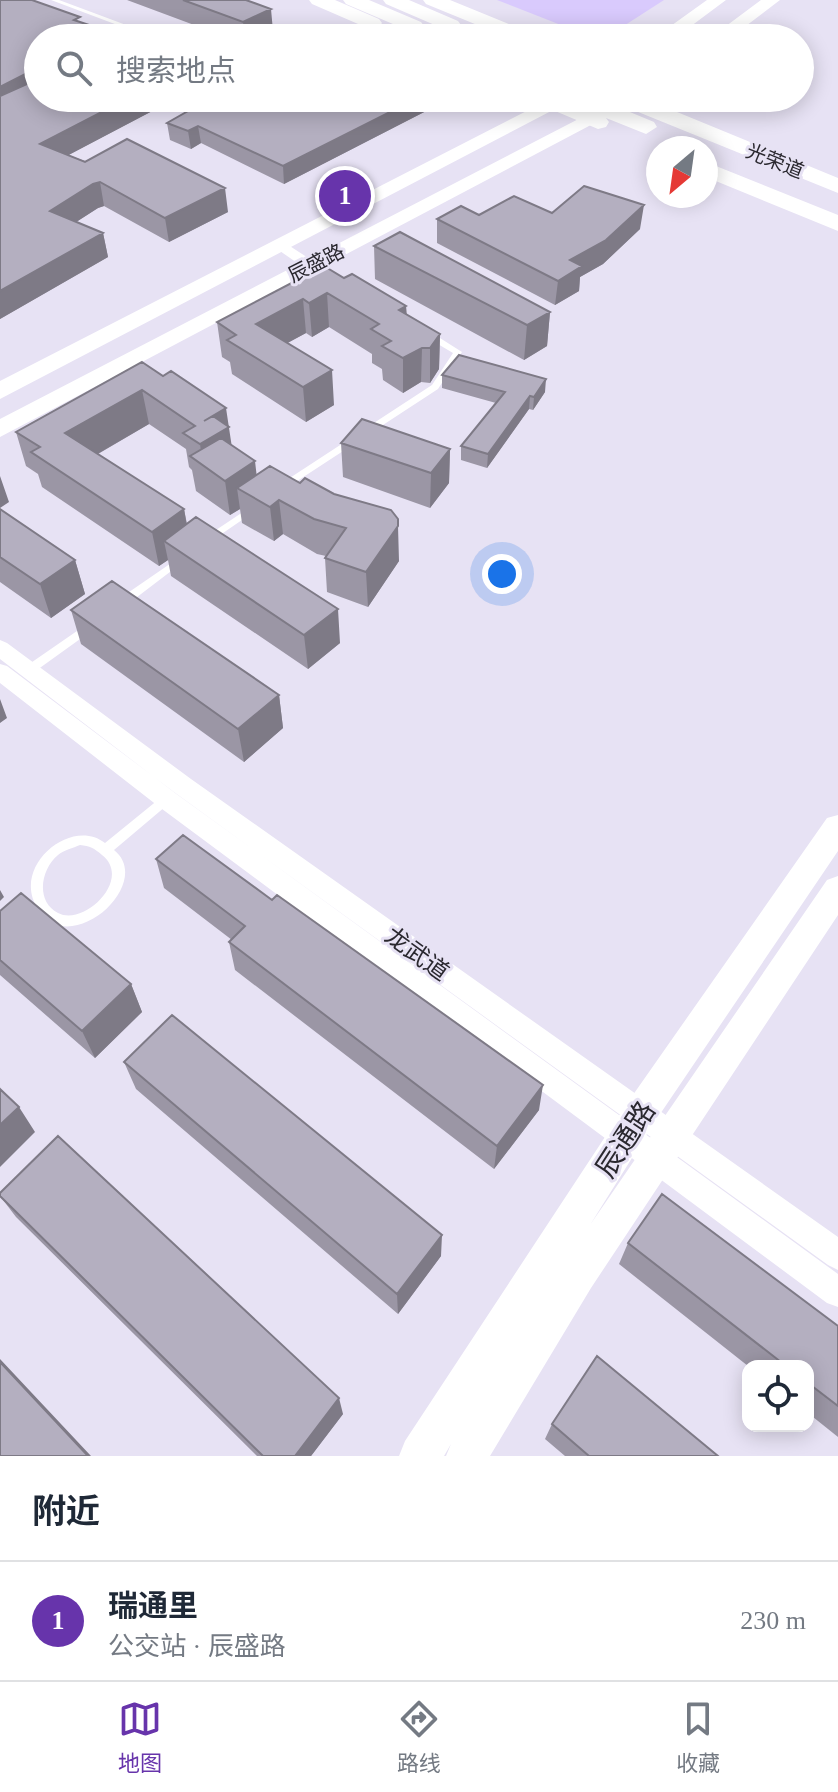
<!DOCTYPE html>
<html lang="zh">
<head>
<meta charset="utf-8">
<style>
  body { margin:0; font-family:"Times New Roman","Noto Sans SC",serif; background:#f6f6f7; color:#1f2937 }
  .controls { position:absolute; right:24px; bottom:24px; display:grid; overflow:hidden; border-radius:16px; box-shadow:0 4px 20px #0003 }
  .controls button { width:72px; height:72px; display:grid; place-items:center; padding:0; border:0; border-bottom:2px solid #e0e1e3; background:#fff; color:#1f2937; font:40px sans-serif }
  .compass { position:absolute; left:646px; top:136px; width:72px; height:72px; border-radius:50%; background:#fff; box-shadow:0 4px 20px #0003; rotate:209deg }
  .you { position:absolute; left:502px; top:574px; width:28px; height:28px; margin:-20px; border:6px solid #fff; border-radius:50%; background:#1a73e8; box-shadow:0 0 0 12px #1a73e833 }
  .badge { display:grid; place-items:center; width:52px; height:52px; border-radius:50%; background:#6734ab; color:#fff; font-size:26px; font-weight:700 }
  .pin { position:absolute; translate:-50% -50%; border:4px solid #fff; box-shadow:0 2px 8px #0006 }
  .list { margin:0; padding:0; list-style:none }
  h2 { display:flex; justify-content:space-between; align-items:center; height:104px; margin:0; padding:0 32px; font-size:34px }
  h2 small { font-size:26px; font-weight:400; color:#747a83 }
  .list li { display:grid; grid-template-columns:52px 1fr auto; gap:24px; align-items:center; box-sizing:border-box; height:120px; padding:0 32px; border-top:2px solid #e0e1e3 }
  .list b { display:block; font-size:30px; white-space:nowrap }
  .list p { margin:0; font-size:26px; white-space:nowrap; color:#747a83 }
  .list em { font-size:26px; font-style:normal; color:#747a83 }
  .icon { flex:none; width:44px; height:44px; fill:none; stroke:currentColor; stroke-width:2; stroke-linecap:round; stroke-linejoin:round }
  .map { position:relative; flex:none; width:838px; height:1456px; overflow:hidden }
  .search { position:absolute; background:#fff; box-shadow:0 4px 20px #0003; left:24px; right:24px; top:24px; height:88px; display:flex; align-items:center; gap:20px; box-sizing:border-box; padding:0 28px; border-radius:44px; color:#747a83; font-size:30px }
  .sheet { height:224px; background:#fff }
  nav { display:flex; justify-content:space-around; align-items:center; box-sizing:border-box; height:112px; border-top:2px solid #e0e1e3; background:#fff; font-size:22px; color:#747a83 }
  nav a { display:grid; justify-items:center; gap:4px }
  nav .on { color:#6734ab }
  .map>svg:first-child { display:block }
  .green { fill:#d9cafd }
  .lines { fill:none; stroke-linecap:round; stroke-linejoin:round }
  .service { fill:#fff; fill-rule:evenodd }
  .minor { fill:#fff; fill-rule:evenodd }
  .tertiary { fill:#fff; fill-rule:evenodd }
  .secondary { fill:#fff; fill-rule:evenodd }
  .primary { fill:#fff; fill-rule:evenodd }
  .wall { fill:#9b96a5 }
  .shaded-wall { fill:#7e7a86 }
  .building { fill:#b4afc0; stroke:#7e7a86; stroke-width:2 }
  .labels { text-anchor:middle; stroke-width:6; stroke-linejoin:round; paint-order:stroke }
  .far-street-label { font-size:20px; fill:#2a282f; stroke:#e7e2f4 }
  .street-label { font-size:24px; fill:#2a282f; stroke:#e7e2f4 }
  .near-street-label { font-size:28px; fill:#2a282f; stroke:#e7e2f4 }
</style>
</head>
<body>
<div class="map">
<svg width="838" height="1456" viewBox="0 0 838 1456">
  <rect width="100%" height="100%" fill="#e7e2f4"/>
  <path class="green" d="M497,0h167l-59,38h-11z"/>
  <g class="lines">
    <path class="service" d="M51,0h8l102,38h-9z
      M426,333h6l30,19 -24,37 -153,100h-6v-4l153,-100 21,-32 -27,-16z
      M252,506l5,3 -2,2 -45,31h-6l-2,-2 2,-2z
      M180,557l5,3 -2,2 -59,45h-8l-1,-3 1,-3z
      M90,622l4,1 1,3 -1,3 -64,46h-8l-1,-3 1,-3z
      M168,793l4,2 2,3 -2,3 -58,49c38,30 -30,99 -69,69 -1,-1 -6,-8 -7,-10 -28,-42 33,-93 67,-66l59,-48zM80,845c10,1 14,3 22,10 31,24 -18,72 -44,58 -23,-12 -17,-44 0,-58 6,-5 15,-7 22,-10z"/>
    <path class="minor" d="M282,241l34,22v6h-10l-29,-20v-6z
      M0,640l7,3 184,136 647,458v33l-10,-5 -653,-472 -175,-134z
      M0,664l7,2 167,126 664,482v33l-11,-4 -669,-497 -158,-123z"/>
    <path class="tertiary" d="M838,815v36l-186,275 -62,99 237,-345 11,-4v39l-247,373 -101,168h-44l5,-12 -7,12h-45l6,-15 223,-339 199,-284z"/>
    <path class="secondary" d="M707,0h19l-51,38h-21z
      M761,0h19l-50,38h-20z
      M552,98h24l-576,301v-18z
      M619,98h23l-642,339v-18z"/>
    <path class="primary" d="M309,0h26l44,19 3,4 -3,4h-14l-53,-23z
      M343,0h26l52,22 3,4 -10,6 -7,-2 -61,-26z
      M383,0h26l49,21 3,4 -10,6 -7,-2 -58,-25z
      M423,0h27l83,34 3,4h-27l-83,-34z
      M533,98h29l8,3 -3,-3h29l58,24 3,5 -11,7 -40,-16 3,4 -3,5 -8,2 -62,-26z
      M613,98h30l195,80v15l-222,-90z
      M706,162l132,53v16l-132,-54z"/>
  </g>
  <path class="wall" d="M0,0l38,38v60h139l-109,57 160,57 -59,30 -65,-36 -6,2 -22,14 27,11 5,24 -108,62z
    M127,0h119l27,31 -15,7h-29z
    M265,98h165v11l-146,75 -83,-41 -10,6 -21,-9 -3,-17 92,-22z
    M552,213l88,16 -37,35 -23,13 -1,14 -24,14 -118,-62v-24l42,-4z
    M374,246l176,66 -3,34 -23,14 -149,-81z
    M344,278l62,28 1,9 33,19 -1,35 -9,14 -9,-1 -18,11 -20,-13 -1,-11 -10,-6v-9l-43,-27 -17,10 -6,-4 -19,10 47,62 -28,17 -74,-48 -2,-12 -8,-5 -5,-35z
    M142,362l90,84 24,29 14,-9 129,95 -31,46 -41,-15 -2,-34 1,-2 -9,-2 -34,-20 -9,7 -32,-18 -2,-14 -10,6 -34,-24 -4,-21 -3,-3 -3,-18 -37,-25 -51,30 86,55 3,15 153,119 -32,26 -137,-93 -3,-16 -9,6 -117,-79 -4,-13 -12,-8 -10,-34z
    M442,375l103,17 -12,18 -4,-1 -42,59 -26,-8v-14l35,-43 -54,-15z
    M341,443l109,6 -1,34 -19,25 -87,-31z
    M0,509l75,51 10,34 -34,24 -51,-36z
    M71,610l208,85 4,33 -39,34 -163,-118z
    M156,859l116,41 267,210 -45,59 -259,-199 -6,-28 3,-2 -68,-52z
    M0,911l131,73 11,28 -47,46 -95,-83z
    M124,1062l317,194 -43,58 -262,-225z
    M0,1196l343,218 -32,42h-54l-241,-239z
    M628,1243l210,83v111l-30,-24v-47h-60l-129,-102z
    M552,1424l166,32h-153l-20,-17z"/>
  <path class="shaded-wall" d="M271,9l2,22 -15,7h-13l-2,-16z
    M31,71l6,23 -37,19v-26z
    M129,98h48l-131,69 -6,-23z
    M418,98h12v11l-146,75 -1,-18z
    M198,126l3,17 -10,6 -3,-18z
    M100,182l4,24 -6,2 -42,27 -6,-24 43,-27z
    M225,188l3,24 -59,30 -4,-24z
    M644,205l-4,24 -37,35 -23,13 -1,14 -24,14 3,-24 12,-21z
    M103,233l5,24 -108,62v-28z
    M327,293l2,34 -17,10 -3,-34z
    M303,299l3,34 -46,25 -4,-34z
    M406,306l1,34 -8,-30z
    M550,312l-3,34 -23,14 3,-35z
    M440,334l-1,35 -9,14v-35z
    M422,348l-1,34 -18,11v-35z
    M332,370l2,35 -28,17 -3,-35z
    M546,379l-1,13 -12,18 1,-13z
    M142,390l7,34 -74,43 -10,-34z
    M530,396l-1,13 -42,59 1,-14z
    M226,408l8,53 -31,5 -3,-22 4,-23z
    M450,449l-1,34 -19,25 1,-35z
    M255,461l4,35 -22,-8 3,21 -10,6 -5,-34z
    M0,476l9,26 -9,6z
    M279,500l4,34 -9,7 -4,-34z
    M184,509l6,35 -26,-3 4,19 -9,6 -7,-34z
    M398,526l1,35 -31,46 -2,-35z
    M75,560l10,34 -34,24 -11,-34z
    M338,609l2,34 -32,26 -4,-34z
    M279,695l4,33 -39,34 -6,-33z
    M0,699l7,19 -7,5z
    M0,890l4,7 -4,4z
    M131,984l11,28 -47,46 -13,-27z
    M543,1085l-4,25 -45,59 3,-23z
    M19,1107l16,25 -35,35v-42z
    M442,1235l-1,21 -43,58 -1,-20z
    M0,1359l91,97h-3l-88,-94z
    M339,1398l4,16 -32,42h-16z"/>
  <path class="building" d="M0,0h32l48,17 -6,3 39,13 -8,4 3,1h-70v35l-7,-2 -31,16z
    M183,0h63l25,9 -28,13z
    M38,79v19h91l-89,46 45,18 42,-23 98,49 -60,30 -65,-36 -7,2 -43,27 53,22 -103,58v-195z
    M211,98h38l10,3 6,-3h153l-135,68 -85,-40 -10,5 -21,-8z
    M584,186l60,19 -38,35 -36,20 12,6 -24,15 -121,-62 24,-13 18,9 35,-19 38,17z
    M400,232l150,80 -23,13 -153,-79z
    M324,266l20,12 8,-4 54,32 -7,4 41,24 -10,14h-8l-19,10 -21,-12 9,-5 -20,-12 8,-5 -52,-31 -18,10 -6,-4 -47,25 76,46 -29,17 -76,-47 9,-5 -19,-13z
    M459,355l87,24 -12,18 -4,-1 -42,58 -27,-8 44,-54 -63,-17z
    M142,362l21,14 8,-5 55,37 -22,13 9,-5 16,11 -29,17 -17,-11 12,-7 -53,-36 -77,43 119,76 -32,23 -121,-80 9,-5 -24,-15z
    M362,419l88,30 -19,24 -90,-30z
    M221,438l34,23 -30,20 -35,-25z
    M270,466l30,17 5,-5 29,16 57,16 7,9v7l-32,46 -41,-14 21,-30 -32,-9 -35,-19 -9,7 -33,-19z
    M0,509l75,51 -35,24 -40,-27z
    M196,517l142,92 -34,26 -140,-94z
    M112,581l167,114 -41,34 -167,-119z
    M183,835l89,65 5,-5 266,190 -46,61 -268,-204 16,-16 -89,-67z
    M21,893l110,91 -49,47 -82,-71v-49z
    M172,1015l270,220 -45,59 -273,-232z
    M0,1089l19,18 -19,18z
    M58,1136l281,262 -44,58h-32l-263,-260v-3z
    M662,1194l176,132v80l-30,-23v-17h-22l-158,-123z
    M597,1356l121,100h-129l-37,-32z
    M0,1362l88,94h-88z"/>
  <g class="labels">
    <g class="far-street-label">
      <text transform="translate(775 161) rotate(22)" y="7">光荣道</text>
      <text transform="translate(316 263) rotate(-27)" y="7">辰盛路</text>
    </g>
    <g class="street-label">
      <text transform="translate(417 954) rotate(36)" y="8">龙武道</text>
    </g>
    <g class="near-street-label">
      <text transform="translate(625 1139) rotate(-57)" y="10">辰通路</text>
    </g>
  </g>
</svg>
<div class="controls">
<button><svg class="icon" aria-label="locate" viewBox="0 0 24 24"><circle cx="12" cy="12" r="6"/><path d="M12 2v4M12 18v4M2 12h4M18 12h4"/></svg></button>
</div>
<svg class="compass" viewBox="-18 -18 36 36"><path d="M0-13l5 13h-10z" fill="#e53935"/><path d="M0 13l5-13h-10z" fill="#747a83"/></svg>
<div class="you"></div>
<div class="pin badge" style="left:345px;top:196px">1</div>
<div class="search"><svg class="icon" aria-label="search" viewBox="0 0 24 24"><circle cx="10" cy="10" r="6"/><path d="M15 15l6 6"/></svg>搜索地点</div>
</div>
<section class="sheet">
<h2>附近<small></small></h2>
<ul class="list">
<li><span class="badge">1</span><div><b>瑞通里</b><p>公交站 · 辰盛路</p></div><em>230 m</em></li>
</ul>
</section>
<nav>
<a class="on"><svg class="icon" aria-label="map" viewBox="0 0 24 24"><path d="M3 6l6-2 6 2 6-2v14l-6 2-6-2-6 2zM9 4v14M15 6v14"/></svg>地图</a>
<a><svg class="icon" aria-label="directions" viewBox="0 0 24 24"><path d="M12 3l9 9-9 9-9-9zM9 14v-3h6M13 9l2 2-2 2"/></svg>路线</a>
<a><svg class="icon" aria-label="saved" viewBox="0 0 24 24"><path d="M7 4h10v16l-5-4-5 4z"/></svg>收藏</a>
</nav>
</body>
</html>
